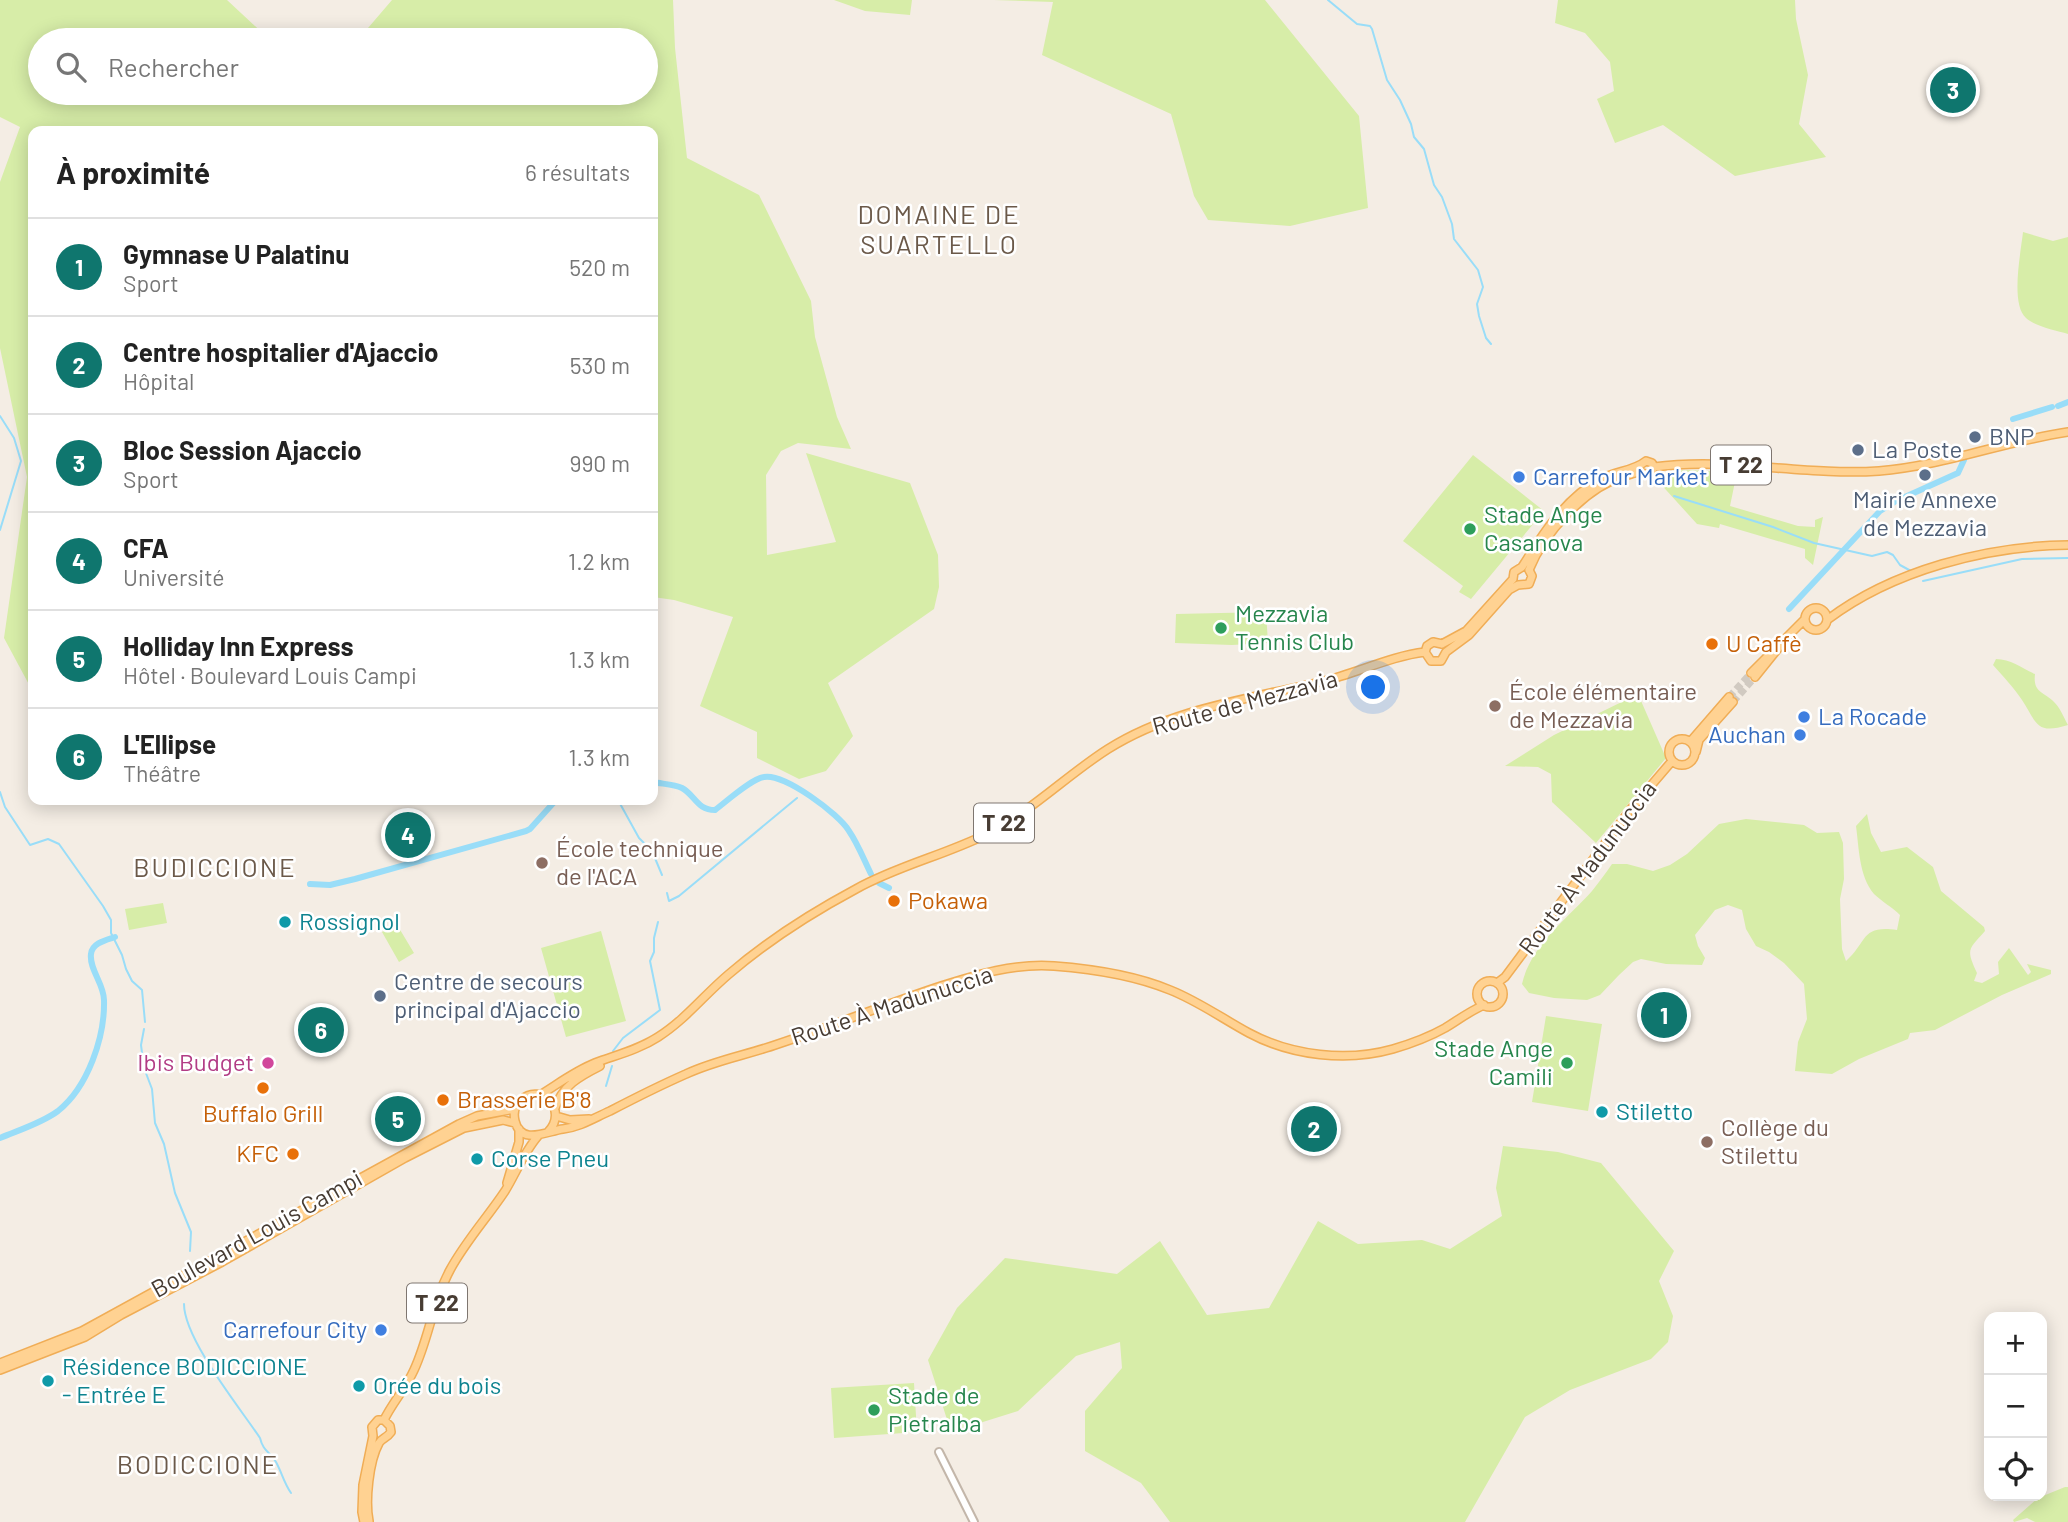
<!DOCTYPE html>
<html lang="fr">
<head>
<meta charset="utf-8">
<style>
  body { margin:0; font-family:Barlow,sans-serif; background:#f2f2f2; color:#222 }
  .controls { position:absolute; right:21px; bottom:21px; display:grid; overflow:hidden; border-radius:14px; box-shadow:0 4px 18px #0003 }
  .controls button { width:63px; height:63px; display:grid; place-items:center; padding:0; border:0; border-bottom:2px solid #e0e0e0; background:#fff; color:#222; font:35px sans-serif }
  .you { position:absolute; left:1374px; top:688px; width:24px; height:24px; margin:-18px; border:5px solid #fff; border-radius:50%; background:#1a73e8; box-shadow:0 0 0 10px #1a73e833 }
  .badge { display:grid; place-items:center; width:46px; height:46px; border-radius:50%; background:#0f766e; color:#fff; font-size:23px; font-weight:700 }
  .pin { position:absolute; translate:-50% -50%; border:4px solid #fff; box-shadow:0 2px 7px #0006 }
  .list { margin:0; padding:0; list-style:none }
  h2 { display:flex; justify-content:space-between; align-items:center; height:91px; margin:0; padding:0 28px; font-size:30px }
  h2 small { font-size:23px; font-weight:400; color:#767676 }
  .list li { display:grid; grid-template-columns:46px 1fr auto; gap:21px; align-items:center; box-sizing:border-box; height:98px; padding:0 28px; border-top:2px solid #e0e0e0 }
  .list b { display:block; font-size:26px; white-space:nowrap }
  .list p { margin:0; font-size:23px; white-space:nowrap; color:#767676 }
  .list em { font-size:23px; font-style:normal; color:#767676 }
  .icon { flex:none; width:38px; height:38px; fill:none; stroke:currentColor; stroke-width:2; stroke-linecap:round; stroke-linejoin:round }
  .map { position:relative; flex:none; width:2068px; height:1522px; overflow:hidden }
  .search { position:absolute; background:#fff; box-shadow:0 4px 18px #0003; left:28px; top:28px; width:630px; height:77px; display:flex; align-items:center; gap:18px; box-sizing:border-box; padding:0 24px; border-radius:38px; color:#767676; font-size:26px }
  .panel { position:absolute; background:#fff; box-shadow:0 4px 18px #0003; left:28px; top:126px; width:630px; height:679px; border-radius:14px }
  .map>svg:first-child { display:block }
  .green { fill:#d7eda8 }
  .lines { fill:none; stroke-linecap:round; stroke-linejoin:round }
  .stream { stroke:#99ddf8; stroke-width:2 }
  .canal { stroke:#99ddf8; stroke-width:6 }
  .major-tunnel { stroke:#d1cac1; stroke-width:7; stroke-dasharray:7 3.5; stroke-linecap:butt }
  .minor-casing { stroke:#c3b6a9; stroke-width:10 }
  .major-casing { stroke:#f0ad56; stroke-width:10 }
  .minor { stroke:#fff; stroke-width:6 }
  .major { stroke:#ffd292; stroke-width:7 }
  .service-dot { fill:#5c6f8a; stroke:#fff; stroke-width:2.5 }
  .shop-dot { fill:#3f7fe0; stroke:#fff; stroke-width:2.5 }
  .leisure-dot { fill:#2e9e5b; stroke:#fff; stroke-width:2.5 }
  .food-dot { fill:#e8710a; stroke:#fff; stroke-width:2.5 }
  .education-dot { fill:#8d6e63; stroke:#fff; stroke-width:2.5 }
  .culture-dot { fill:#0f9aa8; stroke:#fff; stroke-width:2.5 }
  .hotel-dot { fill:#d1479c; stroke:#fff; stroke-width:2.5 }
  .labels { text-anchor:middle; stroke-width:5; stroke-linejoin:round; paint-order:stroke }
  .shield { fill:#fff; stroke:#7e7670; stroke-width:2 }
  .shield-label { font-size:23px; font-weight:bold; fill:#473c33 }
  .service-label { font-size:24px; fill:#4e5e75; stroke:#fff; text-anchor:start }
  .shop-label { font-size:24px; fill:#366cbe; stroke:#fff; text-anchor:start }
  .leisure-label { font-size:24px; fill:#27864d; stroke:#fff; text-anchor:start }
  .food-label { font-size:24px; fill:#c56008; stroke:#fff; text-anchor:start }
  .education-label { font-size:24px; fill:#785e54; stroke:#fff; text-anchor:start }
  .street-label { font-size:24px; fill:#473c33; stroke:#fff }
  .culture-label { font-size:24px; fill:#0d838f; stroke:#fff; text-anchor:start }
  .hotel-label { font-size:24px; fill:#b23c85; stroke:#fff; text-anchor:end }
  .neighbourhood-label { font-size:26px; letter-spacing:2px; fill:#6b5949; stroke:#fff }
</style>
</head>
<body>
<div class="map">
<svg width="2068" height="1522" viewBox="0 0 2068 1522">
  <rect width="100%" height="100%" fill="#f4ede4"/>
  <path class="green" d="M0,0h227l43,40h-230v53h606v-53h-332l54,-12 24,-28h281l2,48 12,110 72,37 52,106 4,36 22,80 14,32 -53,-6 -17,8 -15,24 1,80 69,-13 -30,-89 104,30 28,72 1,32 -5,22 -106,74 25,53 -27,35 -27,8 -42,-21v-26l-57,-26 33,-89 -59,-17 -21,-3v-466h-620v561l-29,-54 23,-161 -27,-129v-166l20,-55 -20,-10z
    M834,0h78l-2,15 -45,-4z
    M994,0h271l94,116 9,92 -78,18 -82,-6 -14,-24 -23,-82 -129,-59 11,-53z
    M1558,0h237l1,19 12,56 -9,49 27,33 -91,19 -72,-51 -48,18 -18,-44 17,-8 -4,-29 -25,-29 -30,-10z
    M2023,232l30,9 15,-4v97c-12,-4 -32,-7 -42,-16 -16,-14 -5,-66 -3,-86z
    M1473,455l71,56 -73,88 -12,-7 4,-6 -60,-45z
    M1684,470l53,2 -7,34 68,20 17,1v-7l8,-3 -10,48 -8,-7v-9l-85,-25 -1,4 -22,-4 -40,-44 7,-6z
    M1266,612l2,31 -36,2 -57,-2 1,-29z
    M1996,659c15,0 25,9 39,15 -2,17 6,17 17,26 8,7 11,16 16,25 -32,10 -31,-2 -46,-25 -8,-12 -19,-24 -29,-35z
    M1638,694l28,64 -70,85 -44,-41 -1,-28 -13,-7 -33,-1 49,-31z
    M1867,814l4,19 10,19 26,-5 26,20 8,24 43,36 1,4c-17,19 -19,18 -8,42l-3,8 8,2 17,-9 -1,-12 11,-14 19,27 3,-3 -4,-8 24,6v4l-49,21 -67,35 -25,3 -2,6 -49,20 -27,15 -37,-3 3,-29 9,-23 -3,-35 -20,-21 -15,-11 -13,-6 -10,-17 -4,-19 -14,-5 -13,5 -20,25 3,11 7,12 -3,7 -36,-1 -25,-5 -8,3 -14,13 -19,20 -13,5 -33,-2 -25,-5 -7,-9c9,-39 45,-65 70,-93 7,-9 14,-18 20,-27h15l26,7 17,-6 17,-11 32,-30 27,-5 58,6 13,8 22,-1 4,11 1,36 -4,20 2,50 4,12c22,-19 14,-36 51,-31l3,-15c-7,-7 -20,-15 -26,-21 -15,-18 -15,-46 -18,-68z
    M163,903l4,20 -38,7 -4,-21z
    M396,923l18,30 -15,9 -17,-30z
    M601,931l25,90 -60,16 -25,-89z
    M1546,1016l56,8 -14,87 -56,-9z
    M1503,1146l55,6 43,11 73,88 -15,30 14,35 -5,26 -17,17 -81,31 -45,27 -60,105h-295l-29,-39 -56,-32v-40l37,-43 -2,-26 -44,14 -58,55 -67,21 -23,-72 29,-52 48,-50 112,16 43,-33 47,74 62,-7 49,-87 40,23 64,-4 28,9 52,-33 -6,-28z
    M914,1383l3,49 -83,6 -3,-50z
    M2065,1487h3v35h-33l-8,-4 -13,4 -1,-2 25,-22z"/>
  <g class="lines">
    <path class="stream" d="M1328,0l29,24 13,2 2,3 15,51 13,20 11,24 3,13 10,12 10,36 8,12 10,27 2,15 24,31 5,17 -6,17 2,12 7,22 5,6
      M0,416l14,22 7,23 -21,69
      M1674,496l99,31 41,16 58,13 15,-4 6,3 7,10 11,6
      M1923,581l99,-22 46,-1
      M0,792l5,15 25,38 18,-6 11,5 44,62 8,14v13l11,22 4,14 6,12 10,9 3,32
      M618,800l21,38 13,13 10,24
      M667,893l2,8 10,-5 118,-98
      M144,1029l-3,16 3,23 8,21 3,34 9,21 11,49 16,39 -1,19
      M613,1051l10,-13 37,-28 -10,-49 4,-9v-14l4,-16
      M606,1086l6,-20
      M184,1304c0,35 56,104 76,134 3,13 10,14 16,24 6,11 8,21 15,31"/>
    <path class="canal" d="M2058,406l10,-4
      M2013,419l39,-12
      M1789,609l91,-98 16,-10 62,-28 6,-13
      M653,782c9,2 21,2 29,6 13,7 15,22 33,22 12,-9 36,-31 49,-33 20,-4 75,37 85,54 9,13 15,29 22,43
      M879,883l10,5
      M310,884l20,1 25,-6 171,-48 4,-2 26,-29
      M0,1138c19,-8 42,-15 58,-27 30,-24 47,-74 46,-111 0,-16 -15,-31 -13,-46 1,-11 15,-14 24,-17"/>
    <path class="major-tunnel" d="M1729,697l22,-24
      M1733,702l22,-25"/>
    <g class="minor-casing">
      <path id="minor" d="M939,1452l35,70"/>
    </g>
    <g class="major-casing">
      <path id="major" d="M1654,467c75,-10 150,9 225,4 64,-5 126,-30 189,-39
        M1529,570c15,-37 56,-82 95,-94 5,-1 12,-4 16,-4 4,1 7,3 10,3l4,-8
        M1805 619a11 11 0 1 1 22 0a11 11 0 1 1-22 0Z
        M1827,620c66,-50 160,-74 241,-75
        M1442,644l24,-13 47,-52 1,-7 8,-5c20,-32 44,-70 79,-88 15,-8 33,-8 45,-18l6,2 2,4
        M1425,652l6,9h10l5,-9 23,-17 40,-45 9,-5 11,-1 3,-8 -3,-6
        M1425,652l2,-6 6,-4 9,2
        M1751,673l53,-53
        M1755,677l25,-31
        M1669 752a13 13 0 1 1 26 0a13 13 0 1 1-26 0Z
        M1690,742l39,-45
        M1696,752l3,-12 34,-38
        M1477 994a13 13 0 1 1 26 0a13 13 0 1 1-26 0Z
        M1497,983l8,-6 125,-167 42,-49
        M540,1095c18,-11 35,-24 55,-32 21,-8 43,-13 63,-26 27,-17 46,-42 71,-63 36,-31 84,-62 127,-85 41,-23 89,-34 131,-55 45,-23 80,-59 121,-85 65,-41 143,-50 216,-68 33,-8 67,-25 101,-29
        M555,1108c7,-22 25,-32 45,-42
        M556,1116l14,4 19,-1
        M548,1132c21,-22 -7,-50 -27,-32 -6,5 -8,13 -6,21 6,25 32,10 48,8 17,-2 31,-11 47,-18 25,-13 51,-26 76,-37 30,-14 61,-19 92,-30 54,-18 106,-39 160,-57 38,-12 75,-24 116,-21 39,3 80,9 116,24 28,11 53,29 79,43 43,23 98,29 144,16 17,-5 36,-12 52,-21 13,-8 25,-17 39,-23
        M507,1183l12,-41v-13
        M0,1363l82,-32 377,-207 18,-8 38,-7
        M0,1370l85,-33 36,-22 101,-53 183,-104 59,-30 39,-8 12,3
        M384,1420c8,-17 22,-32 30,-50 15,-32 19,-69 36,-100 15,-28 37,-52 55,-79 11,-18 19,-39 33,-55
        M369,1521c-4,-20 0,-60 10,-78 3,-5 8,-5 12,-11l-1,-6 -6,-6
        M364,1522l-2,-10 1,-27 10,-49 -1,-9 6,-7h6"/>
    </g>
    <use href="#minor" class="minor"/>
    <use href="#major" class="major"/>
  </g>
  <g class="service-dot">
    <circle cx="1975" cy="437" r="7"/>
    <circle cx="1858" cy="450" r="7"/>
    <circle cx="1925" cy="475" r="7"/>
    <circle cx="380" cy="996" r="7"/>
  </g>
  <g class="shop-dot">
    <circle cx="1519" cy="477" r="7"/>
    <circle cx="1804" cy="717" r="7"/>
    <circle cx="1800" cy="735" r="7"/>
    <circle cx="381" cy="1330" r="7"/>
  </g>
  <g class="leisure-dot">
    <circle cx="1470" cy="529" r="7"/>
    <circle cx="1221" cy="628" r="7"/>
    <circle cx="1567" cy="1063" r="7"/>
    <circle cx="874" cy="1410" r="7"/>
  </g>
  <g class="food-dot">
    <circle cx="1712" cy="644" r="7"/>
    <circle cx="894" cy="901" r="7"/>
    <circle cx="263" cy="1088" r="7"/>
    <circle cx="443" cy="1100" r="7"/>
    <circle cx="293" cy="1154" r="7"/>
  </g>
  <g class="education-dot">
    <circle cx="1495" cy="706" r="7"/>
    <circle cx="542" cy="863" r="7"/>
    <circle cx="1707" cy="1142" r="7"/>
  </g>
  <g class="culture-dot">
    <circle cx="285" cy="922" r="7"/>
    <circle cx="1602" cy="1112" r="7"/>
    <circle cx="477" cy="1159" r="7"/>
    <circle cx="48" cy="1381" r="7"/>
    <circle cx="359" cy="1386" r="7"/>
  </g>
  <circle class="hotel-dot" cx="268" cy="1063" r="7"/>
  <g class="labels">
    <g class="shield">
      <rect x="1711" y="445.5" width="60" height="39" rx="5"/>
      <rect x="974" y="803.5" width="60" height="39" rx="5"/>
      <rect x="407" y="1283.5" width="60" height="39" rx="5"/>
    </g>
    <g class="shield-label">
      <text x="1741" y="473">T 22</text>
      <text x="1004" y="831">T 22</text>
      <text x="437" y="1311">T 22</text>
    </g>
    <g class="service-label">
      <text x="1989" y="445">BNP</text>
      <text x="1872" y="458">La Poste</text>
      <text x="1925" y="508" text-anchor="middle">Mairie Annexe<tspan x="1925" dy="28">de Mezzavia</tspan></text>
      <text x="394" y="990">Centre de secours<tspan x="394" dy="28">principal d'Ajaccio</tspan></text>
    </g>
    <g class="shop-label">
      <text x="1533" y="485">Carrefour Market</text>
      <text x="1818" y="725">La Rocade</text>
      <text x="1786" y="743" text-anchor="end">Auchan</text>
      <text x="367" y="1338" text-anchor="end">Carrefour City</text>
    </g>
    <g class="leisure-label">
      <text x="1484" y="523">Stade Ange<tspan x="1484" dy="28">Casanova</tspan></text>
      <text x="1235" y="622">Mezzavia<tspan x="1235" dy="28">Tennis Club</tspan></text>
      <text x="1553" y="1057" text-anchor="end">Stade Ange<tspan x="1553" dy="28">Camili</tspan></text>
      <text x="888" y="1404">Stade de<tspan x="888" dy="28">Pietralba</tspan></text>
    </g>
    <g class="food-label">
      <text x="1726" y="652">U Caffè</text>
      <text x="908" y="909">Pokawa</text>
      <text x="457" y="1108">Brasserie B'8</text>
      <text x="263" y="1122" text-anchor="middle">Buffalo Grill</text>
      <text x="279" y="1162" text-anchor="end">KFC</text>
    </g>
    <g class="education-label">
      <text x="1509" y="700">École élémentaire<tspan x="1509" dy="28">de Mezzavia</tspan></text>
      <text x="556" y="857">École technique<tspan x="556" dy="28">de l'ACA</tspan></text>
      <text x="1721" y="1136">Collège du<tspan x="1721" dy="28">Stilettu</tspan></text>
    </g>
    <g class="street-label">
      <text transform="translate(1245 703) rotate(-15)" y="8">Route de Mezzavia</text>
      <text transform="translate(1588 868) rotate(-53)" y="8">Route À Madunuccia</text>
      <text transform="translate(892 1006) rotate(-18)" y="8">Route À Madunuccia</text>
      <text transform="translate(257 1234) rotate(-29)" y="8">Boulevard Louis Campi</text>
    </g>
    <g class="culture-label">
      <text x="299" y="930">Rossignol</text>
      <text x="1616" y="1120">Stiletto</text>
      <text x="491" y="1167">Corse Pneu</text>
      <text x="62" y="1375">Résidence BODICCIONE<tspan x="62" dy="28">- Entrée E</tspan></text>
      <text x="373" y="1394">Orée du bois</text>
    </g>
    <g class="hotel-label">
      <text x="254" y="1071">Ibis Budget</text>
    </g>
    <g class="neighbourhood-label">
      <text x="939" y="224">DOMAINE DE<tspan x="939" dy="30">SUARTELLO</tspan></text>
      <text x="215" y="877">BUDICCIONE</text>
      <text x="198" y="1474">BODICCIONE</text>
    </g>
  </g>
</svg>
<div class="controls">
<button>+</button>
<button>−</button>
<button><svg class="icon" aria-label="locate" viewBox="0 0 24 24"><circle cx="12" cy="12" r="6"/><path d="M12 2v4M12 18v4M2 12h4M18 12h4"/></svg></button>
</div>
<div class="you"></div>
<div class="pin badge" style="left:1664px;top:1015px">1</div>
<div class="pin badge" style="left:1314px;top:1129px">2</div>
<div class="pin badge" style="left:1953px;top:90px">3</div>
<div class="pin badge" style="left:408px;top:835px">4</div>
<div class="pin badge" style="left:398px;top:1119px">5</div>
<div class="pin badge" style="left:321px;top:1030px">6</div>
<div class="search"><svg class="icon" aria-label="search" viewBox="0 0 24 24"><circle cx="10" cy="10" r="6"/><path d="M15 15l6 6"/></svg>Rechercher</div>
<section class="panel">
<h2>À proximité<small>6 résultats</small></h2>
<ul class="list">
<li><span class="badge">1</span><div><b>Gymnase U Palatinu</b><p>Sport</p></div><em>520 m</em></li>
<li><span class="badge">2</span><div><b>Centre hospitalier d'Ajaccio</b><p>Hôpital</p></div><em>530 m</em></li>
<li><span class="badge">3</span><div><b>Bloc Session Ajaccio</b><p>Sport</p></div><em>990 m</em></li>
<li><span class="badge">4</span><div><b>CFA</b><p>Université</p></div><em>1.2 km</em></li>
<li><span class="badge">5</span><div><b>Holliday Inn Express</b><p>Hôtel · Boulevard Louis Campi</p></div><em>1.3 km</em></li>
<li><span class="badge">6</span><div><b>L'Ellipse</b><p>Théâtre</p></div><em>1.3 km</em></li>
</ul>
</section>
</div>
</body>
</html>
